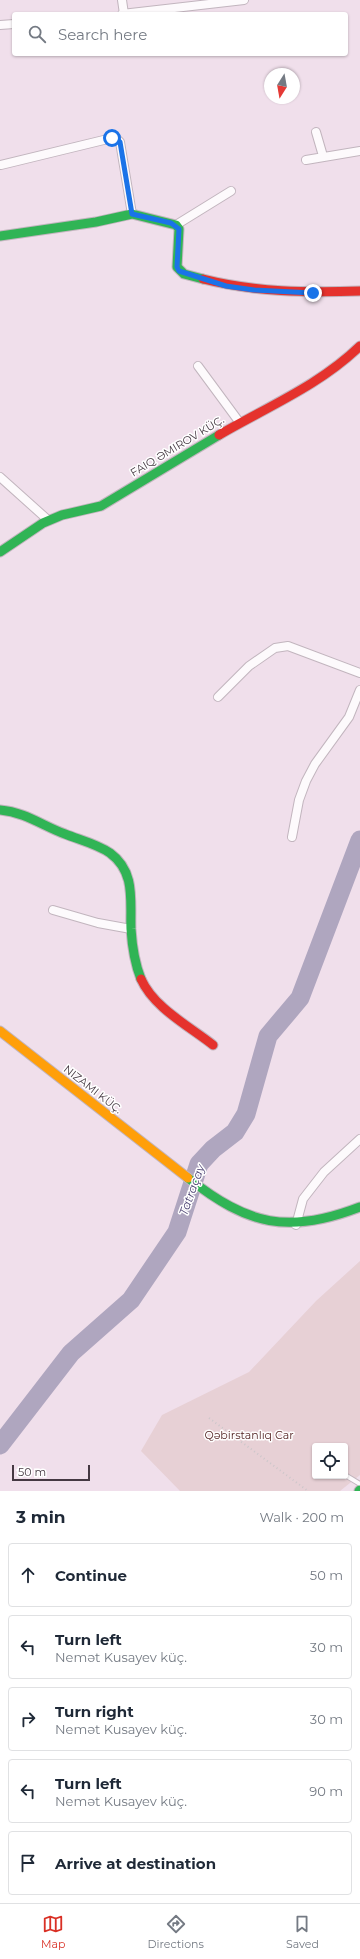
<!DOCTYPE html>
<html lang="en">
<head>
<meta charset="utf-8">
<style>
  body { margin:0; font-family:Montserrat,sans-serif; background:#f2f2f3; color:#1f2937 }
  .controls { position:absolute; right:12px; bottom:12px; display:grid; overflow:hidden; border-radius:4px; box-shadow:0 1px 3px #0004 }
  .controls button { width:36px; height:36px; display:grid; place-items:center; padding:0; border:0; border-bottom:1px solid #e0e1e3; background:#fff; color:#1f2937; font:20px sans-serif }
  .compass { position:absolute; left:264px; top:68px; width:36px; height:36px; border-radius:50%; background:#fff; box-shadow:0 1px 3px #0004; rotate:191deg }
  .scale { position:absolute; left:12px; bottom:10px; width:78px; box-sizing:border-box; padding-left:4px; border:2px solid #453842; border-top:0; font-size:11px; line-height:14px; white-space:nowrap; color:#453842; -webkit-text-stroke:3px #fff; paint-order:stroke }
  .stop { position:absolute; width:12px; height:12px; margin:-9px; border:3px solid #1a73e8; border-radius:50%; background:#fff }
  .stop.end { background:#1a73e8; border-color:#fff; box-shadow:0 1px 4px #0008 }
  .list { margin:0; padding:0; list-style:none }
  h2 { display:flex; justify-content:space-between; align-items:center; height:52px; margin:0; padding:0 16px; font-size:17px }
  h2 small { font-size:13px; font-weight:400; color:#747a83 }
  .list li { display:grid; grid-template-columns:26px 1fr auto; gap:12px; align-items:center; box-sizing:border-box; height:64px; margin:0 8px 8px; padding:0 8px; border:1px solid #e0e1e3; border-radius:4px }
  .list b { display:block; font-size:15px; white-space:nowrap }
  .list p { margin:0; font-size:13px; white-space:nowrap; color:#747a83 }
  .list em { font-size:13px; font-style:normal; color:#747a83 }
  .icon { flex:none; width:22px; height:22px; fill:none; stroke:currentColor; stroke-width:2; stroke-linecap:round; stroke-linejoin:round }
  .map { position:relative; flex:none; width:360px; height:1491px; overflow:hidden }
  .search { position:absolute; background:#fff; box-shadow:0 1px 3px #0004; left:12px; right:12px; top:12px; height:44px; display:flex; align-items:center; gap:10px; box-sizing:border-box; padding:0 14px; border-radius:4px; color:#747a83; font-size:15px }
  .sheet { height:412px; background:#fff }
  nav { display:flex; justify-content:space-around; align-items:center; box-sizing:border-box; height:56px; border-top:1px solid #e0e1e3; background:#fff; font-size:11px; color:#747a83 }
  nav a { display:grid; justify-items:center; gap:2px }
  nav .on { color:#d93025 }
  .map>svg:first-child { display:block }
  .green { fill:#e7d0d5; fill-rule:evenodd }
  .lines { fill:none; stroke-linecap:round; stroke-linejoin:round }
  .river { stroke:#afa6bf; stroke-width:19 }
  .lane-casing { stroke:#c2b5be; stroke-width:6 }
  .street-casing { stroke:#c2b5be; stroke-width:10 }
  .fast-casing { stroke:#c2b5be; stroke-width:11 }
  .slow-casing { stroke:#c2b5be; stroke-width:11 }
  .jam-casing { stroke:#c2b5be; stroke-width:11 }
  .path { stroke:#ccc6ca; stroke-width:2; stroke-dasharray:1 3; stroke-linecap:butt }
  .lane { stroke:#fdfafc; stroke-width:4 }
  .street { stroke:#fdfafc; stroke-width:8 }
  .fast { stroke:#30b455; stroke-width:9 }
  .slow { stroke:#ff9f0a; stroke-width:9 }
  .jam { stroke:#e5322d; stroke-width:9 }
  .route { stroke:#1a73e8; stroke-width:5 }
  .labels { text-anchor:middle; stroke-width:3; stroke-linejoin:round; paint-order:stroke }
  .street-label { font-size:11px; fill:#453842; stroke:#fff }
  .park-label { font-size:11px; fill:#4f1e1e; stroke:#fff }
  .water-label { font-size:12px; font-style:italic; fill:#514876; stroke:#fff }
</style>
</head>
<body>
<div class="map">
<svg width="360" height="1491" viewBox="0 0 360 1491">
  <rect width="100%" height="100%" fill="#f0dfeb"/>
  <path class="green" d="M360,1261v214l-20,16h-160l-39,-40 21,-36 87,-43 67,-71zM315,1446h30v30h-30z"/>
  <g class="lines">
    <path class="river" d="M0,1445l71,-92 60,-53 46,-68 22,-68 14,-15 22,-17 11,-18 22,-78 32,-38 60,-158"/>
    <g class="lane-casing">
      <path id="lane" d="M345,1475l15,9"/>
    </g>
    <g class="street-casing">
      <path id="street" d="M122,0l2,14
        M122,14l122,-14
        M0,25l14,-1
        M316,132l7,24
        M306,160l54,-9
        M1,165l111,-27 5,1 3,3 12,72
        M176,225l55,-34
        M198,366l42,57
        M0,477l48,43
        M218,697l31,-31 26,-18 13,-2 72,27
        M292,837l7,-37 7,-19 9,-17 34,-47 11,-27
        M53,910l45,13 33,6
        M296,1225l7,-26 21,-27 36,-33"/>
    </g>
    <g class="fast-casing">
      <path id="fast" d="M0,236l96,-14 36,-8 44,11 3,4 -2,38 7,7 19,5
        M0,552l43,-29 19,-8 39,-9 118,-71
        M0,810c25,2 43,16 65,24 15,6 32,10 45,19 26,19 20,48 21,76 1,16 4,35 10,50
        M188,1178c60,47 100,57 172,29
        M359,1491l1,-1"/>
    </g>
    <g class="slow-casing">
      <path id="slow" d="M0,1031l188,147"/>
    </g>
    <g class="jam-casing">
      <path id="jam" d="M203,279c52,13 104,14 157,12
        M219,435c48,-28 101,-50 141,-89
        M141,979c13,29 48,47 72,66"/>
    </g>
    <path class="path" d="M209,1418l99,73"/>
    <use href="#lane" class="lane"/>
    <use href="#street" class="street"/>
    <use href="#fast" class="fast"/>
    <use href="#slow" class="slow"/>
    <use href="#jam" class="jam"/>
  </g>
  <g class="lines">
    <path class="route" d="M112,138l5,1 3,3 12,72 39,9 8,6 -2,38 2,4 47,15 28,4 59,3"/>
  </g>
  <g class="labels">
    <g class="street-label">
      <text transform="translate(177 446) rotate(-31)" y="4">FAIQ ƏMIROV KÜÇ.</text>
      <text transform="translate(93 1089) rotate(38)" y="4">NIZAMI KÜÇ.</text>
    </g>
    <g class="park-label">
      <text x="249" y="1439">Qəbirstanlıq Car</text>
    </g>
    <g class="water-label">
      <text transform="translate(192 1190) rotate(-70)" y="4">Tatraçay</text>
    </g>
  </g>
</svg>
<div class="controls">
<button><svg class="icon" aria-label="locate" viewBox="0 0 24 24"><circle cx="12" cy="12" r="6"/><path d="M12 2v4M12 18v4M2 12h4M18 12h4"/></svg></button>
</div>
<svg class="compass" viewBox="-18 -18 36 36"><path d="M0-13l5 13h-10z" fill="#e53935"/><path d="M0 13l5-13h-10z" fill="#747a83"/></svg>
<div class="scale">50 m</div>
<div class="stop" style="left:112px;top:138px"></div>
<div class="stop end" style="left:313px;top:293px"></div>
<div class="search"><svg class="icon" aria-label="search" viewBox="0 0 24 24"><circle cx="10" cy="10" r="6"/><path d="M15 15l6 6"/></svg>Search here</div>
</div>
<section class="sheet">
<h2>3 min<small>Walk · 200 m</small></h2>
<ul class="list">
<li><svg class="icon" aria-label="ahead" viewBox="0 0 24 24"><path d="M12 20V5M6 11l6-6 6 6"/></svg><div><b>Continue</b></div><em>50 m</em></li>
<li><svg class="icon" aria-label="left" viewBox="0 0 24 24"><path d="M17 20v-9H6M10 6l-5 5 5 5"/></svg><div><b>Turn left</b><p>Nemət Kusayev küç.</p></div><em>30 m</em></li>
<li><svg class="icon" aria-label="right" viewBox="0 0 24 24"><path d="M7 20v-9h11M14 6l5 5-5 5"/></svg><div><b>Turn right</b><p>Nemət Kusayev küç.</p></div><em>30 m</em></li>
<li><svg class="icon" aria-label="left" viewBox="0 0 24 24"><path d="M17 20v-9H6M10 6l-5 5 5 5"/></svg><div><b>Turn left</b><p>Nemət Kusayev küç.</p></div><em>90 m</em></li>
<li><svg class="icon" aria-label="arrive" viewBox="0 0 24 24"><path d="M6 21V4h12l-3 4 3 4H6"/></svg><div><b>Arrive at destination</b></div></li>
</ul>
</section>
<nav>
<a class="on"><svg class="icon" aria-label="map" viewBox="0 0 24 24"><path d="M3 6l6-2 6 2 6-2v14l-6 2-6-2-6 2zM9 4v14M15 6v14"/></svg>Map</a>
<a><svg class="icon" aria-label="directions" viewBox="0 0 24 24"><path d="M12 3l9 9-9 9-9-9zM9 14v-3h6M13 9l2 2-2 2"/></svg>Directions</a>
<a><svg class="icon" aria-label="saved" viewBox="0 0 24 24"><path d="M7 4h10v16l-5-4-5 4z"/></svg>Saved</a>
</nav>
</body>
</html>
